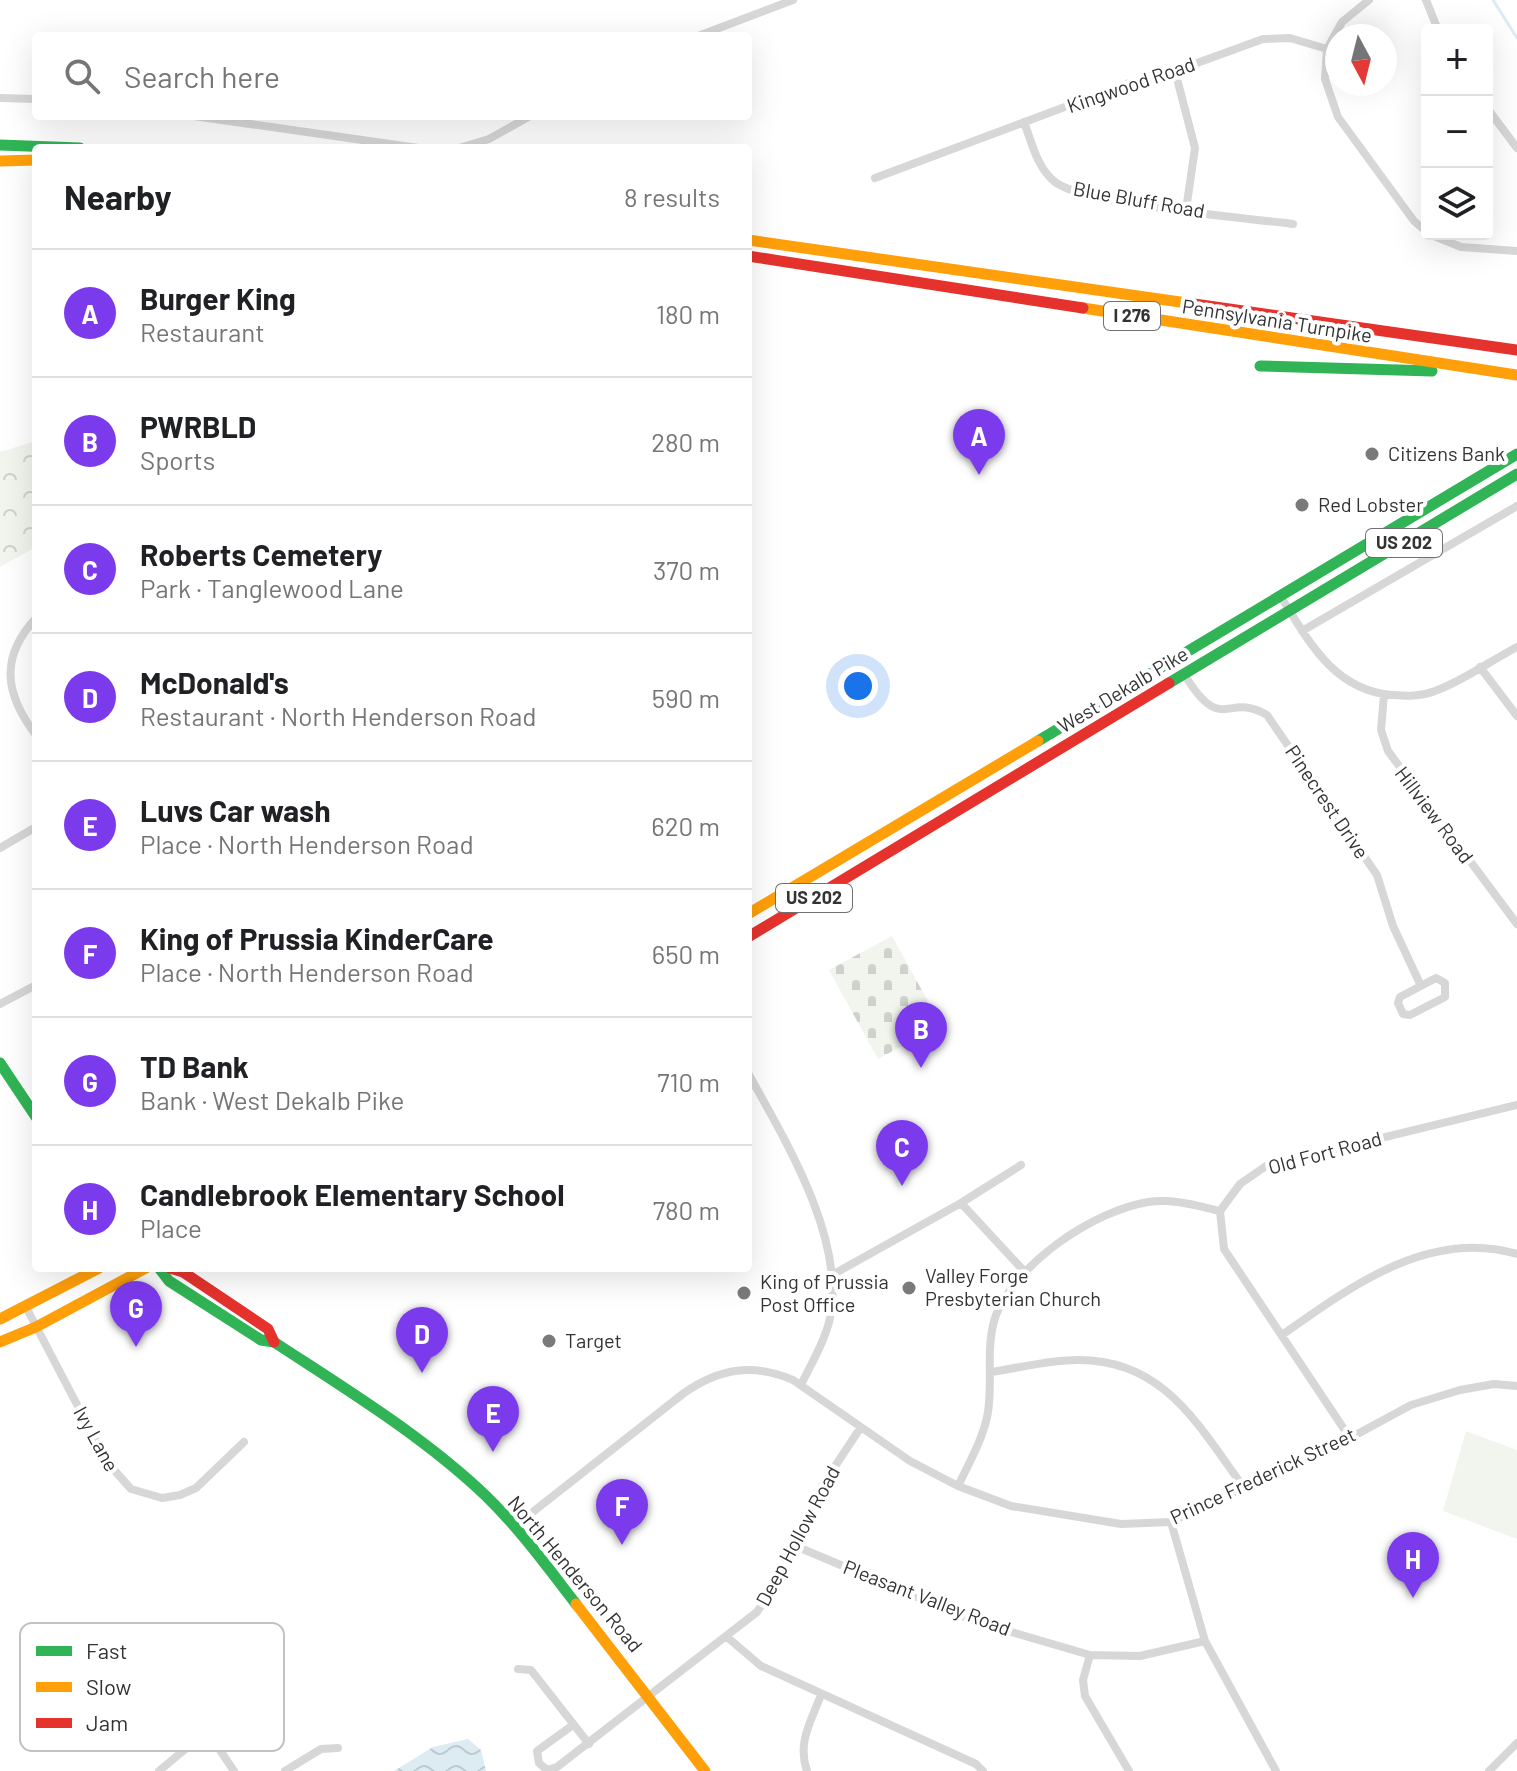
<!DOCTYPE html>
<html lang="en">
<head>
<meta charset="utf-8">
<style>
  body { margin:0; font-family:Barlow,sans-serif; background:#f6f6f6; color:#202124 }
  .controls { position:absolute; right:24px; top:24px; display:grid; overflow:hidden; border-radius:8px; box-shadow:0 8px 32px #0002 }
  .controls button { width:72px; height:72px; display:grid; place-items:center; padding:0; border:0; border-bottom:2px solid #e0e0e0; background:#fff; color:#202124; font:40px sans-serif }
  .compass { position:absolute; left:1325px; top:24px; width:72px; height:72px; border-radius:50%; background:#fff; box-shadow:0 8px 32px #0002; rotate:173deg }
  .you { position:absolute; left:858px; top:686px; width:28px; height:28px; margin:-20px; border:6px solid #fff; border-radius:50%; background:#1a73e8; box-shadow:0 0 0 12px #1a73e833 }
  .badge { display:grid; place-items:center; width:52px; height:52px; border-radius:50%; background:#7c3aed; color:#fff; font-size:26px; font-weight:700 }
  .pin { position:absolute; translate:-50% -66px; filter:drop-shadow(0 2px 4px #0008) }
  .pin::after { content:''; position:absolute; top:42px; width:28px; height:24px; background:inherit; clip-path:polygon(0 0,100% 0,50% 100%) }
  .list { margin:0; padding:0; list-style:none }
  h2 { display:flex; justify-content:space-between; align-items:center; height:104px; margin:0; padding:0 32px; font-size:34px }
  h2 small { font-size:26px; font-weight:400; color:#757577 }
  .list li { display:grid; grid-template-columns:52px 1fr auto; gap:24px; align-items:center; box-sizing:border-box; height:128px; padding:0 32px; border-top:2px solid #e0e0e0 }
  .list b { display:block; font-size:30px; white-space:nowrap }
  .list p { margin:0; font-size:26px; white-space:nowrap; color:#757577 }
  .list em { font-size:26px; font-style:normal; color:#757577 }
  .icon { flex:none; width:44px; height:44px; fill:none; stroke:currentColor; stroke-width:2; stroke-linecap:round; stroke-linejoin:round }
  .map { position:relative; flex:none; width:1517px; height:1771px; overflow:hidden }
  .search { position:absolute; background:#fff; box-shadow:0 8px 32px #0002; left:32px; top:32px; width:720px; height:88px; display:flex; align-items:center; gap:20px; box-sizing:border-box; padding:0 28px; border-radius:8px; color:#757577; font-size:30px }
  .panel { position:absolute; background:#fff; box-shadow:0 8px 32px #0002; left:32px; top:144px; width:720px; height:1128px; border-radius:8px }
  .map>svg:first-child { display:block }
  .forest { fill:url(#forest-crowns) }
  .cemetery { fill:url(#cemetery-stones) }
  .garden { fill:#f1f5ed }
  .water { fill:url(#water-waves) }
  .lines { fill:none; stroke-linecap:round; stroke-linejoin:round }
  .stream { stroke:#ddebf3; stroke-width:3 }
  .street { stroke:#d7d7d7; stroke-width:8 }
  .fast { stroke:#30b455; stroke-width:11 }
  .slow { stroke:#ff9f0a; stroke-width:11 }
  .jam { stroke:#e5322d; stroke-width:11 }
  .poi-dot { fill:#7a7a7a; stroke:#fff; stroke-width:3 }
  .labels { text-anchor:middle; stroke-width:8; stroke-linejoin:round; paint-order:stroke }
  .shield { fill:#fff; stroke:#707070; stroke-width:2 }
  .shield-label { font-size:18px; font-weight:bold; fill:#333 }
  .street-label { font-size:20px; fill:#333; stroke:#fff }
  .poi-label { font-size:20px; fill:#333; stroke:#fff; text-anchor:start }
  .key { fill:#fff; stroke:#c2c2c2; stroke-width:2 }
  .key-label { font-size:22px; fill:#333 }
</style>
</head>
<body>
<div class="map">
<svg width="1517" height="1771" viewBox="0 0 1517 1771">
  <defs>
    <pattern id="forest-crowns" width="20" height="18" patternUnits="userSpaceOnUse" patternTransform="scale(2)"><rect width="20" height="18" fill="#f1f5ed"/><path d="M2 6a3 3 0 1 1 6 0M12 15a3 3 0 1 1 6 0" fill="none" stroke="#cfd2cc"/></pattern>
    <pattern id="cemetery-stones" width="16" height="16" patternUnits="userSpaceOnUse" patternTransform="scale(2)"><rect width="16" height="16" fill="#f1f5ed"/><path d="M2 7V4a2 2 0 0 1 4 0v3zM10 15v-3a2 2 0 0 1 4 0v3z" fill="#cfd2cc"/></pattern>
    <pattern id="water-waves" width="16" height="10" patternUnits="userSpaceOnUse" patternTransform="scale(2)"><rect width="16" height="10" fill="#ddebf3"/><path d="M0 5q4-4 8 0t8 0" fill="none" stroke="#becad1"/></pattern>
  </defs>
  <rect width="100%" height="100%" fill="#fff"/>
  <path class="forest" d="M36,441v106l-36,20v-115z"/>
  <path class="cemetery" d="M892,936l49,89 -63,34 -49,-89z"/>
  <path class="garden" d="M1466,1431l51,19v89l-74,-28z"/>
  <path class="water" d="M468,1739l13,11 5,21h-92l39,-24z"/>
  <g class="lines">
    <path class="stream" d="M1493,0l24,38"/>
    <path class="street" d="M1426,0l12,30
      M698,36l95,-36
      M1327,49l-2,30 13,38 76,104 13,11
      M1175,71l20,77 -9,62
      M0,98l36,1
      M1487,108l30,40
      M194,116l224,32
      M1024,122c8,21 13,46 31,60 30,23 192,36 238,42
      M459,148l30,-9 41,-23
      M875,178l254,-95 46,-12 88,-32 27,-1 37,11 15,-27 27,-22
      M1429,234l32,13 56,4
      M1281,597c28,45 53,93 111,98 15,1 28,2 43,-4 28,-10 55,-30 82,-44
      M36,618c-36,39 -32,75 0,117
      M1302,631l215,-125
      M1480,667l37,49
      M1184,674c39,63 41,17 83,41l110,160 16,51 28,60
      M1384,694l-3,36 7,21 129,173
      M0,848l36,-21
      M1436,978l9,5v14l-35,18 -7,-1 -5,-11 2,-6z
      M0,1004l36,-19
      M748,1073c37,67 98,166 82,245 -5,23 -19,46 -29,67
      M961,1203l60,-38
      M832,1275l129,-72 63,68
      M26,1307l81,155 24,27 31,9 18,-3 16,-7 48,-46
      M1282,1335c68,-48 147,-107 235,-81
      M991,1372c28,-4 58,-12 86,-12 88,-1 122,67 168,129
      M1350,1438l-126,-189 -4,-38 20,-27 26,-18 251,-61
      M958,1486c11,-23 26,-49 30,-74 5,-31 -3,-67 8,-97 21,-52 97,-104 152,-113 24,-4 50,4 72,9
      M1171,1522l34,119 71,130
      M515,1526l169,-133c36,-25 69,-30 109,-13l117,81 48,25 53,20 110,18 50,-2 179,-84 61,-33 49,-15 34,-6 23,2
      M793,1545l181,76 116,34 50,1 65,-15
      M727,1637l34,29 215,98 7,7
      M1090,1655l-7,25 2,16 44,75
      M518,1669l13,1 58,74
      M573,1725l-36,26 2,12 8,7 10,-3 200,-155 21,-32 38,-85 45,-68
      M207,1731l27,40
      M159,1771l54,-45
      M285,1771l36,-22 17,-1
      M807,1771c-10,-28 4,-50 14,-76
      M1489,1771l28,-28"/>
    <path class="fast" d="M0,145l80,3
      M1260,366l172,5
      M1169,683l348,-209
      M1038,741l479,-287
      M0,1063l36,54
      M159,1268l10,13 92,59 13,2c73,48 149,94 212,154 34,33 62,72 90,108"/>
    <path class="slow" d="M0,161l36,-1
      M748,240l439,63
      M1083,308l434,67
      M748,914l290,-173
      M0,1319l99,-51
      M0,1342l36,-15 110,-59
      M576,1604l129,167"/>
    <path class="jam" d="M748,256l335,52
      M1187,303l330,47
      M748,937l421,-254
      M170,1268l13,4 85,57 6,13"/>
  </g>
  <g class="poi-dot">
    <circle cx="1372" cy="454" r="8"/>
    <circle cx="1302" cy="505" r="8"/>
    <circle cx="909" cy="1288" r="8"/>
    <circle cx="744" cy="1293" r="8"/>
    <circle cx="549" cy="1341" r="8"/>
  </g>
  <g class="labels">
    <g class="shield">
      <rect x="1104" y="302" width="56" height="28" rx="6"/>
      <rect x="1366" y="529" width="76" height="28" rx="6"/>
      <rect x="776" y="884" width="76" height="28" rx="6"/>
    </g>
    <g class="shield-label">
      <text x="1132" y="322">I 276</text>
      <text x="1404" y="549">US 202</text>
      <text x="814" y="904">US 202</text>
    </g>
    <g class="street-label">
      <text transform="translate(1131 85) rotate(-19)" y="7">Kingwood Road</text>
      <text transform="translate(1139 200) rotate(10)" y="7">Blue Bluff Road</text>
      <text transform="translate(1277 321) rotate(9)" y="7">Pennsylvania Turnpike</text>
      <text transform="translate(1123 690) rotate(-31)" y="7">West Dekalb Pike</text>
      <text transform="translate(1327 802) rotate(56)" y="7">Pinecrest Drive</text>
      <text transform="translate(1434 815) rotate(53)" y="7">Hillview Road</text>
      <text transform="translate(1325 1153) rotate(-15)" y="7">Old Fort Road</text>
      <text transform="translate(96 1439) rotate(61)" y="7">Ivy Lane</text>
      <text transform="translate(1263 1476) rotate(-25)" y="7">Prince Frederick Street</text>
      <text transform="translate(798 1536) rotate(-62)" y="7">Deep Hollow Road</text>
      <text transform="translate(575 1574) rotate(50)" y="7">North Henderson Road</text>
      <text transform="translate(927 1598) rotate(21)" y="7">Pleasant Valley Road</text>
    </g>
    <g class="poi-label">
      <text x="1388" y="461">Citizens Bank</text>
      <text x="1318" y="512">Red Lobster</text>
      <text x="925" y="1283">Valley Forge<tspan x="925" dy="23">Presbyterian Church</tspan></text>
      <text x="760" y="1289">King of Prussia<tspan x="760" dy="23">Post Office</tspan></text>
      <text x="565" y="1348">Target</text>
    </g>
  </g>
  <rect x="20" y="1623" width="264" height="128" rx="12" class="key"/>
  <rect x="36" y="1646" width="36" height="10" fill="#30b455"/>
  <rect x="36" y="1682" width="36" height="10" fill="#ff9f0a"/>
  <rect x="36" y="1718" width="36" height="10" fill="#e5322d"/>
  <g class="key-label">
    <text x="86" y="1659">Fast</text>
    <text x="86" y="1695">Slow</text>
    <text x="86" y="1731">Jam</text>
  </g>
</svg>
<div class="controls">
<button>+</button>
<button>−</button>
<button><svg class="icon" aria-label="layers" viewBox="0 0 24 24"><path d="M12 4l9 5-9 5-9-5zM3 14l9 5 9-5"/></svg></button>
</div>
<svg class="compass" viewBox="-18 -18 36 36"><path d="M0-13l5 13h-10z" fill="#e53935"/><path d="M0 13l5-13h-10z" fill="#757577"/></svg>
<div class="you"></div>
<div class="pin badge" style="left:979px;top:475px">A</div>
<div class="pin badge" style="left:921px;top:1068px">B</div>
<div class="pin badge" style="left:902px;top:1186px">C</div>
<div class="pin badge" style="left:422px;top:1373px">D</div>
<div class="pin badge" style="left:493px;top:1452px">E</div>
<div class="pin badge" style="left:622px;top:1545px">F</div>
<div class="pin badge" style="left:136px;top:1347px">G</div>
<div class="pin badge" style="left:1413px;top:1598px">H</div>
<div class="search"><svg class="icon" aria-label="search" viewBox="0 0 24 24"><circle cx="10" cy="10" r="6"/><path d="M15 15l6 6"/></svg>Search here</div>
<section class="panel">
<h2>Nearby<small>8 results</small></h2>
<ul class="list">
<li><span class="badge">A</span><div><b>Burger King</b><p>Restaurant</p></div><em>180 m</em></li>
<li><span class="badge">B</span><div><b>PWRBLD</b><p>Sports</p></div><em>280 m</em></li>
<li><span class="badge">C</span><div><b>Roberts Cemetery</b><p>Park · Tanglewood Lane</p></div><em>370 m</em></li>
<li><span class="badge">D</span><div><b>McDonald's</b><p>Restaurant · North Henderson Road</p></div><em>590 m</em></li>
<li><span class="badge">E</span><div><b>Luvs Car wash</b><p>Place · North Henderson Road</p></div><em>620 m</em></li>
<li><span class="badge">F</span><div><b>King of Prussia KinderCare</b><p>Place · North Henderson Road</p></div><em>650 m</em></li>
<li><span class="badge">G</span><div><b>TD Bank</b><p>Bank · West Dekalb Pike</p></div><em>710 m</em></li>
<li><span class="badge">H</span><div><b>Candlebrook Elementary School</b><p>Place</p></div><em>780 m</em></li>
</ul>
</section>
</div>
</body>
</html>
